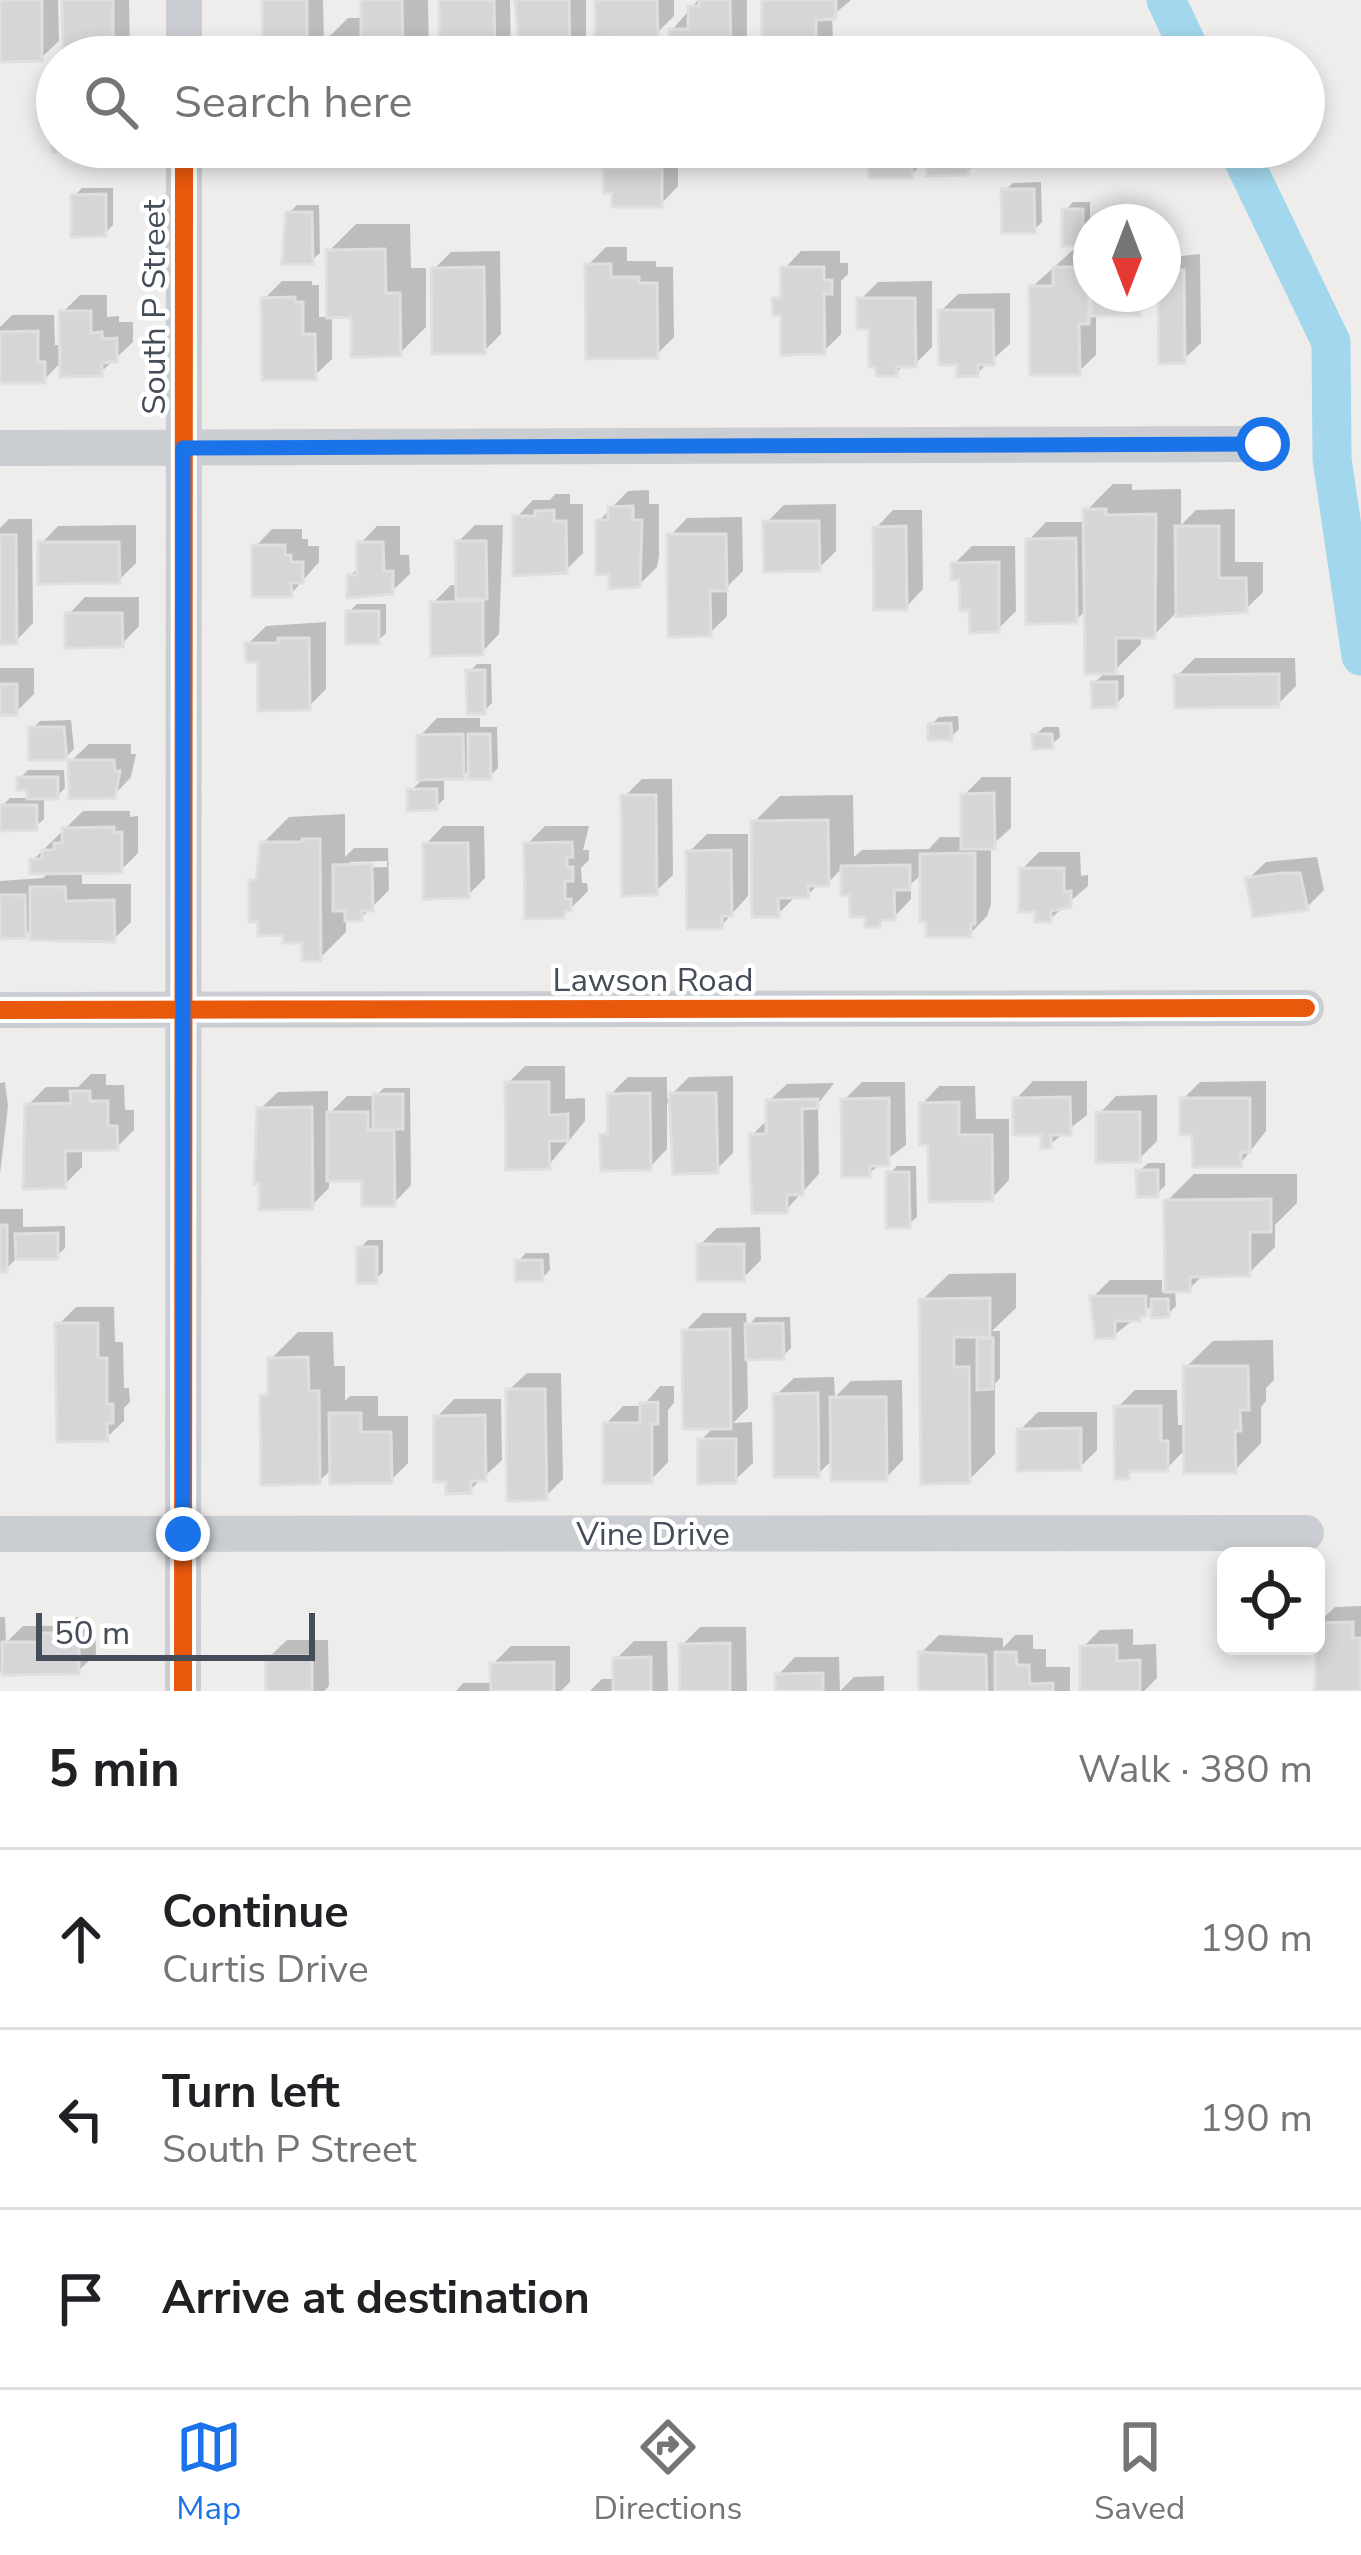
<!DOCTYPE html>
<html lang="en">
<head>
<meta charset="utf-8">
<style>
  body { margin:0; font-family:"Nunito Sans",sans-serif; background:#f6f6f6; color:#202124 }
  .controls { position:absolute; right:36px; bottom:36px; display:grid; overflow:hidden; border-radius:18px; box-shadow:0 6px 18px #0003 }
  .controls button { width:108px; height:108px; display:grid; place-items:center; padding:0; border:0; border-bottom:3px solid #e0e0e0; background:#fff; color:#202124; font:60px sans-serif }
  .compass { position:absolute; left:1073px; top:204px; width:108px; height:108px; border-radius:50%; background:#fff; box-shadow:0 6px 18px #0003; rotate:180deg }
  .scale { position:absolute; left:36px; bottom:30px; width:279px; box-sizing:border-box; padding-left:12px; border:6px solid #444d59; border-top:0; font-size:33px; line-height:42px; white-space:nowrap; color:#444d59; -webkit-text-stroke:9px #fff; paint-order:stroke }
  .stop { position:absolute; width:36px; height:36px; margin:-27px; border:9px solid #1a73e8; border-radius:50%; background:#fff }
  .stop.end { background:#1a73e8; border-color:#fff; box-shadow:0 3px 12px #0008 }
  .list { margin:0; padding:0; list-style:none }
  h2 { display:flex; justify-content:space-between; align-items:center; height:156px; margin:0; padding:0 48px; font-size:51px }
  h2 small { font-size:39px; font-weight:400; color:#757577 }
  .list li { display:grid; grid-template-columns:78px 1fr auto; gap:36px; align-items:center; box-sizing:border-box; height:180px; padding:0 48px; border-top:3px solid #e0e0e0 }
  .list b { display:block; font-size:45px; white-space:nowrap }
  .list p { margin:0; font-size:39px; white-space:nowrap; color:#757577 }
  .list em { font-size:39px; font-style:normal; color:#757577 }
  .icon { flex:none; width:66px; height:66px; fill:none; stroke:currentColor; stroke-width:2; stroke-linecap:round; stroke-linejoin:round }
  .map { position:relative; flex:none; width:1361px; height:1691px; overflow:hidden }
  .search { position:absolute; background:#fff; box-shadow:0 6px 18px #0003; left:36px; right:36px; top:36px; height:132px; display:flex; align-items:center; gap:30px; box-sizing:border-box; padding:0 42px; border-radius:66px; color:#757577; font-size:45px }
  .sheet { height:696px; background:#fff }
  nav { display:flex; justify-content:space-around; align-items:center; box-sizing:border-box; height:168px; border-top:3px solid #e0e0e0; background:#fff; font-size:33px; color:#757577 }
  nav a { display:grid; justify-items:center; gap:6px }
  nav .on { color:#1a73e8 }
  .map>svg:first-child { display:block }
  .shadow { fill:#0003; fill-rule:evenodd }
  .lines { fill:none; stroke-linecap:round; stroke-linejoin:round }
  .canal { stroke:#a3d7ed; stroke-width:39 }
  .building { fill:#d6d6d8; stroke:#dfdfdf; stroke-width:3 }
  .minor { stroke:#cacdd1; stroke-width:36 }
  .cycleway-casing { stroke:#fff; stroke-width:26 }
  .cycleway { stroke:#e8590c; stroke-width:18 }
  .route { stroke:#1a73e8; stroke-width:15 }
  .labels { text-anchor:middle; stroke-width:9; stroke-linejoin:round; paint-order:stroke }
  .street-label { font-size:33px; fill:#444d59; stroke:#fff }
</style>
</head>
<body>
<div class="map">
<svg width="1361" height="1691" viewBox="0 0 1361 1691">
  <rect width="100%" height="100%" fill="#eeedec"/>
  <path class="shadow" d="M0,0h58l1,41 -18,17 -41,1z
    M65,0h64l1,56 -64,1z
    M265,0h58l1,42 24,-24h16l1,-18h63l1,57h-163z
    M442,0h68l1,57h-69z
    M519,0h67v38l-17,17z
    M598,0h76v16l-18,18h-32l-11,11z
    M698,0h49v37l-12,12v8h-63v-27z
    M765,0h86l-19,16 1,24 -17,17h-51z
    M871,147h113v8l-17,17 -37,-17 -19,20z
    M678,152v34l-17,18 -55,-34 18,-17z
    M1041,182l1,40 -8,8 -30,-39 9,-8z
    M82,188h31v37l-8,8 -31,-37z
    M1073,202h17v33l-8,8 -17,-32z
    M297,205h22l1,48 -9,8h-26l4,-48z
    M356,224h54l1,44h15v59l-26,26 -46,-39h-22v45l-18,17 -50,-77 18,-18h30v4h7v32h11l-1,-66z
    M606,247h21v14h29v6h17l1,70 -18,18 -68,-90z
    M1073,250h18v44h67l-18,19h-44v42l-18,17 -46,-85z
    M500,251l1,83 -17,17 -50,-82 17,-17z
    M801,251h39v12h8v11l-7,7v53l-17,17 -49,-51 9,-9v-22z
    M1200,254l1,89 -18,17 -22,-66 2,-36z
    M932,281v66l-17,17h-10l-9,9 -36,-73 18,-18z
    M1010,293v51l-33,29 -36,-62 17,-17z
    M80,295h27v22l12,-1v6h14v20l-33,31 -38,-12 -18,19h-44v-53l12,-12h42l1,30h7v-32z
    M1113,484h19v6l49,-1v36l15,-15 39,-1v53h28v30l-17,17 -71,5 -21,21h-13v9l-31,31h14v21l-8,8 -22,-21 13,-12 -20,-62 -11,11 -47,-80 17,-18h40v-11z
    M649,490v14h10v52l-2,11 -18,18 -40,-64 29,-30z
    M555,494h15v10h13v49l-17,17 -50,-52 17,-18h17z
    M836,504v47l-17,17 -53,-45 18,-18z
    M893,510h29l1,79 -17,18 -30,-79z
    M742,517l1,54 -16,16v29l-17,17 -40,-97 17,-18z
    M9,519h23l1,104 -17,18h-16v-113z
    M136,525v38l-17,17 -78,-36 17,-18z
    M475,525h28l-4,109 -17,18 -49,-49 18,-18h7v-43z
    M377,526h23v29h9l1,19 -18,17 -42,-15 10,-10v-22z
    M272,529h30v10h6v7h11v16l-28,32 -36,-47z
    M972,546h43l1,65 -18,18 -26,-22 -18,-43z
    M85,597h54v29l-17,18 -54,-29z
    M357,604h29v29l-8,8 -29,-29z
    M326,622v67l-18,18 -60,-63 18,-18z
    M1195,658h100l1,28 -18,18 -101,-28z
    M477,664h14l1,39 -8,8 -15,-39z
    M0,668h34v26l-18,18h-16z
    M958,716l1,13 -8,8 -20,-12 8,-8z
    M437,718h43v9h17l1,41 -8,8 -19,-8 -8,8 -19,1v22l-8,8 -26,-16 10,-9v-46z
    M71,720l3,29 -8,8 -34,-28 8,-8z
    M1044,727h15l1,10 -9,8 -16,-10z
    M89,744h42v10h5l-5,23 -17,18 -43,-34z
    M28,770h36l1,18 -8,8h-13v23l-9,8 -33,-21 8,-8h20v-11l-10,-9z
    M982,777h29v51l-20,18v58l-4,12 -17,18 -47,-61 -12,11v15l-17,18h-8l-7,7 -35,-58 -16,17h-9l-11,12h-11l-19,19 -24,-92 26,-26 73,-1 1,62 8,-7 67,-1 11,-12h24v-42z
    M642,779h30l1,96 -18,17 -31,-95z
    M83,811h47v6l8,-1v37l-17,17 -39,1v13h49v38l-17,17 -81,-12 -9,9h-24v-55l43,-3 7,-7 -17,-11z
    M345,814v43l9,-9h34l1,42 -28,28h-15v14l-26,26 -68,-77 8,-8 3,-30 26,-26zM387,861v6l-37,1v-6z
    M443,826h41l1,52 -17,17 -42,-51z
    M545,826h44l-6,24h6v10l-8,8 1,15h5l1,8 -24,24 -37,-71z
    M707,834h41v62l-27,30 -32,-74z
    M1039,852h41l1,24 7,-1v11l-38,33 -28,-50z
    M1317,857l7,33 -17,17 -59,-28 18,-17z
    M525,1066h40v33l20,-1v23l-37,45 -40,-83z
    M91,1074h15v11h18l1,25h9v20l-17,17 -35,1v19l-18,18 -36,-80 18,-18h32z
    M733,1076v77l-17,17 -44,-67h-5v46l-17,18 -47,-31 8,-8 -1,-33 18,-18h39v22l22,-22z
    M1033,1081h54v34l-38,30 -33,-46z
    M1266,1081v50l-26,33 -45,-32 -12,-33 17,-17z
    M5,1082l3,24 -8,68v-91z
    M862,1082h43l1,63 -38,29 -24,-74z
    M834,1083l-16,21 1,70 -33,36 -34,-75 17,-17v-17l18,-17z
    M939,1086h36l1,33h33v61l-17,18 -61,-56 -9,-38z
    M384,1088h26l1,97 -17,18 -29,-25h-36v10l-18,18 -49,-25 -2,-72 18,-17 50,-1v24l19,-19h28z
    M1157,1095v46l-18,18 -40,-45 17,-18z
    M1148,1163h17v23l-9,8 -17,-23z
    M897,1166h19l1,51 -9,8 -19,-51z
    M1194,1174h103v29l-22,22v22l-26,26 -45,1 -15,15h-14l1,17 -8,8 -14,-10 -40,31 -21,-38 17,-17h52v12h6l-1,-91z
    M0,1209h23v18l42,-1v22l-8,8h-38l-13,13h-6z
    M760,1227l1,33 -18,18 -43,-33 17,-17z
    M368,1240h15v32l-8,8 -15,-32z
    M526,1253h23l1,17 -8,8 -24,-17z
    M1016,1273v35l-24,23h8v47l-5,6v70l-26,26 -47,-180 27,-26z
    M76,1307h38l1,35h8l1,46h5l1,14 -6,6v13l-18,17 -48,-113z
    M703,1313h43l1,14 9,-10h34l1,31 -8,8 -36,1 1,51 -15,15 19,-1 1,41 -18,17 -34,-40 14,-14 -30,-95z
    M298,1332h35l1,34h11v35l5,-5h28v20h30v47l-17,17 -58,-12 -14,13 -56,-85 8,-8v-29z
    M1273,1340l1,40 -8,8v13l-5,6v36l-26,27 -48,-22 -20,20h-31l-8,8 -11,-68 18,-18h42l1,35h9l-1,-58 27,-26z
    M527,1373h34l2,106 -18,18 -36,-107z
    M834,1377l1,20 16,-16 51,-1 1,80 -17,18 -52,-20 -16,16 -42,-79 18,-17z
    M660,1386h14v17l-6,7v52l-17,18 -45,-56 17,-18h20z
    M454,1399h47l1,61 -32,30 -33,-73z
    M1038,1412h59v38l-17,17 -60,-37z
    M1361,1606v85h-43l-1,-67 18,-17z
    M0,1617h5l1,26 17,-17h29l9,-9h21v8h13l1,29 -18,17 -73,-5 -5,6z
    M700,1627h46l1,64h-64l-1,-46z
    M1133,1629v16l23,-1 1,34 -13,13h-61v-44l17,-17z
    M939,1635l64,3v10l12,-13h18v14h13v18h24v24h-148l-1,-38z
    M287,1640h41l1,46 -5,5h-55v-34z
    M634,1641h33l1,50h-78l12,-12h14v-20z
    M511,1646h59v36l-9,9h-105l7,-8h30v-19z
    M795,1657h44l1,34 14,-14 30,-1v15h-106v-16z"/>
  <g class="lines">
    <path class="canal" d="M1166,0l27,57
      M1237,147l94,195 1,117 29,197"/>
  </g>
  <path class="building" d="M0,0h42v61l-42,1z
    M62,0h51v57h-50z
    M262,0h45v57h-44z
    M361,0h41l1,57h-85v-14h43z
    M439,0h55l1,57h-56z
    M515,0h54l1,57h-50z
    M595,0h62l1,37h-44v11h-19z
    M699,0h31l1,57h-62v-28h19v-23h11z
    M762,0h74v19l-20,1v37h-54z
    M53,139h4v8h42v5h-46z
    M868,147h44v31h-43z
    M927,147h41v28l-41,1z
    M1048,147h40v7l-40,1z
    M662,168v39h-50v-14h-9v-24z
    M1001,189h33l1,44h-33z
    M106,194v42l-35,1v-42z
    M1062,209h21v37h-21z
    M286,212h26l1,52h-31z
    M385,249l1,44h14l1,63 -50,1v-40l-24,1 -1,-68z
    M585,264h26v13h28v6h18l1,75 -72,1z
    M484,267l1,87h-53l-1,-86z
    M781,267h43v13h8v14h-8l1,60 -44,1v-40h-8l-1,-17h9z
    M1053,267h36v57h-10l1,51h-50l-1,-89h24z
    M1163,270h21l1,93 -26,1 -1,-70h5z
    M1091,294h43v8h7v14h-50z
    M295,297v5h8v32h12l1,46h-54l-1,-82z
    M857,298h58l1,69h-20l1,9h-21v-9h-7v-38h-12z
    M938,310h55l1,55h-16v11l-21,1v-12h-18z
    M59,311h32v22l11,-1v7l15,-1v24l-15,1v13l-42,1z
    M38,331v31h7v21h-45v-51z
    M633,506v14h9l-2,67 -31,2v-15l-13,1v-55h12v-13z
    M1083,509h23v6l50,-1 -1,124h-39v36h-31z
    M554,510v11h12l1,52 -54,3v-60h22v-5z
    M763,521h56l1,50 -56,1z
    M906,526l1,84h-33l-1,-83z
    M1175,526h44v52h27l1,34 -71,5z
    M667,534h59l1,57h-17l1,45 -43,1z
    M0,535h16l1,109h-17z
    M1076,538l1,85 -51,1v-85z
    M455,541h31l1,58h-31z
    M38,542h81l1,41 -82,1z
    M357,542h26l1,29h9v23l-46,4v-23h10z
    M252,545h33v10h6v7h12v21h-12l1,14h-40z
    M999,562v70l-29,1 -1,-23 -9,1 -1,-31h-8v-17z
    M483,601v54l-52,1 -1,-54z
    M346,611h33v33h-33z
    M65,613h57l1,34 -58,1z
    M278,638h31l1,72 -52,1v-49h-12l-1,-19h33z
    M466,670h19v44h-18z
    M1279,674v33l-104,1 -1,-33z
    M1091,682h26v25l-25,1z
    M0,684h17v31h-17z
    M951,723l1,17h-24v-16z
    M29,727h35l3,33h-38z
    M463,734l1,45 -47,1v-45z
    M468,734h22l1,45h-23z
    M1032,734h20l1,14 -20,1z
    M68,760h46l1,11h5l-5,27 -46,1z
    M17,777h41v22h-31v-9h-10z
    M407,789h30v21l-30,1z
    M994,793l1,56h-34v-55z
    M621,795h35l1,100 -35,1z
    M0,805h37v25l-37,1z
    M828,820l1,66h-21l1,12h-31l1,19h-27l-1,-96z
    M114,827v6l8,-1v41l-92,1v-15h12v-9h12v-7h8v-15z
    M302,839h18l1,122h-19v-18h-19v-8l-25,1v-14h-9v-42h7l4,-38h42z
    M572,842l1,15h-6v10h6v14h-8v18h6v12h-6v7l-40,1 -1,-76z
    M423,843h45l1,55 -46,1z
    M731,850l1,66h-10v13h-35l-1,-78z
    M975,853v71h-4v13h-45v-15h-6v-68z
    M372,864l1,47h-11v10h-17v-10h-12v-46z
    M910,865v25h-16l1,30h-15v7h-15v-10h-15l-1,-22h-8v-29z
    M1019,868h45v24l7,-1v16l-20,4v11h-16v-10h-16z
    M1281,873h19l8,37 -55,7 -8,-39z
    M30,887h35l1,14 48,-1 1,42 -85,-2z
    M0,895h25l1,43 -26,1z
    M505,1082h44v33l19,-1v27h-19l1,28 -44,1z
    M70,1091h20v10h18v25h9l1,24 -53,1 1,37 -43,1 2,-85 46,-1z
    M650,1093l1,77 -50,1 -1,-36h8l-1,-41z
    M669,1093h47l2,80 -45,1z
    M373,1094h30v35h-30z
    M1070,1097l1,38h-20v13h-10v-13h-28v-37z
    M889,1098v68h-19v11h-28l-1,-78z
    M1180,1098h70v54l-9,1v14h-48l-1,-32h-12z
    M818,1099v9l-16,1 1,86h-16v18h-35l-3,-79h17v-34z
    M959,1102v33h33l1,66 -64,1 -1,-57h-9v-42z
    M312,1107l1,102 -54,1v-26h-5l3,-76z
    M327,1112h41v18h26l1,76h-33v-25h-35z
    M1096,1112h44v50l-44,1z
    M1136,1170h22v27h-21z
    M886,1172h23l1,56h-24z
    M1271,1199v33h-21v44l-60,1v15h-25l-1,-92z
    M0,1225h7v47h-7z
    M58,1233v26h-42l-1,-25z
    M697,1244h47v37h-47z
    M357,1247h20v36h-20z
    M515,1260h27l1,21h-28z
    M1090,1296h56v20l-6,1v4h-25v17l-20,1z
    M990,1298v39h-36v30h15l1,116 -49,1 -2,-185z
    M1151,1299h17l1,18 -18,1z
    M55,1323h43v35h9v46h6v19h-6l1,18 -51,1z
    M783,1323l1,36 -38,1 -1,-36z
    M730,1329l1,100h-48l-1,-99z
    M977,1338h16v51l-16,1z
    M308,1357l1,34h10l1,93 -59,1 -1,-90h8v-37z
    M1183,1366h65l1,44h-9l1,21h-6l1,42h-52z
    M506,1389h39l2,111 -40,1z
    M818,1393l1,84h-45l-1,-83z
    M830,1397h56l1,84h-56z
    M658,1402v22h-6v59h-49v-60h37v-20z
    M1114,1406h47v35h7v30h-39v8h-14z
    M329,1413h32v19h30l1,51 -62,1z
    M485,1415l1,66h-15v12l-25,1v-12h-12v-66z
    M1081,1428v42l-64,1v-42z
    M698,1439h38v44l-38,1z
    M1353,1622v16h8v53h-46l1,-68z
    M41,1633h24v8h14v33l-77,1v-33h39z
    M730,1643v48h-50l-1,-47z
    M1117,1645v16l23,-1v31h-60v-45z
    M918,1652l68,3 1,36h-68z
    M995,1652h21l1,13h12l1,19 23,-1v8h-58z
    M266,1656h46v35h-46z
    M651,1657v34h-38v-33z
    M554,1662v29h-63l-1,-28z
    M823,1673v18h-48v-17z"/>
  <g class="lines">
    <path class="minor" d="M184,57v-57
      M0,448l1263,-4
      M0,1010l1306,-2
      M0,1534l1306,-1
      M183,1691l1,-1544"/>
    <g class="cycleway-casing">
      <path id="cycleway" d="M0,1010l1306,-2
        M183,1691l1,-1544"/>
    </g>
    <use href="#cycleway" class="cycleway"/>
  </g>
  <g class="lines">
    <path class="route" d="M183,1534v-1086l1080,-4"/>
  </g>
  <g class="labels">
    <g class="street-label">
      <text transform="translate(153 307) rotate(-90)" y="12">South P Street</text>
      <text x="653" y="991">Lawson Road</text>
      <text x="653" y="1545">Vine Drive</text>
    </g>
  </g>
</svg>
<div class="controls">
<button><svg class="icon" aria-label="locate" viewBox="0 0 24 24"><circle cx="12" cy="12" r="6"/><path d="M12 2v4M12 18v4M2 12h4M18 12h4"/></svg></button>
</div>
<svg class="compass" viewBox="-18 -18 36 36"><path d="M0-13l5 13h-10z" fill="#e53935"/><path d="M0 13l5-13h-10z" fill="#757577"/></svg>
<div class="scale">50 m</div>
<div class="stop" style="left:1263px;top:444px"></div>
<div class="stop end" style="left:183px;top:1534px"></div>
<div class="search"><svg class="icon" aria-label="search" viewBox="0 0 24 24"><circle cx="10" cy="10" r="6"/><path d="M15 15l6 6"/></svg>Search here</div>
</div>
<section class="sheet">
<h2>5 min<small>Walk · 380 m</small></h2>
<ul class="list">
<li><svg class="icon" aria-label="ahead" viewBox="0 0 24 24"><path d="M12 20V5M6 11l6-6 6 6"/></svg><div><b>Continue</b><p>Curtis Drive</p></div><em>190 m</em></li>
<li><svg class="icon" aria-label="left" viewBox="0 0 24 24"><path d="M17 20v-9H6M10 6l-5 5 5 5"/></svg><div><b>Turn left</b><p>South P Street</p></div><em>190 m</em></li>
<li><svg class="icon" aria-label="arrive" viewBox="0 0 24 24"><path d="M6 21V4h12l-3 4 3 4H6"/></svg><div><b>Arrive at destination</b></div></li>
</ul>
</section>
<nav>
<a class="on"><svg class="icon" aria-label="map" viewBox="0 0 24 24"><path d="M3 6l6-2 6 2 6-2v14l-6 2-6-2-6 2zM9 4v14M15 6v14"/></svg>Map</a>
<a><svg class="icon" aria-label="directions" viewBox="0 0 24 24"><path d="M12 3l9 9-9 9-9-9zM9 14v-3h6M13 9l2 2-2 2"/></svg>Directions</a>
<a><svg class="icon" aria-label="saved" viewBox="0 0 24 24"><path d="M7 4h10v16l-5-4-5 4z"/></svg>Saved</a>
</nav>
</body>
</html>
